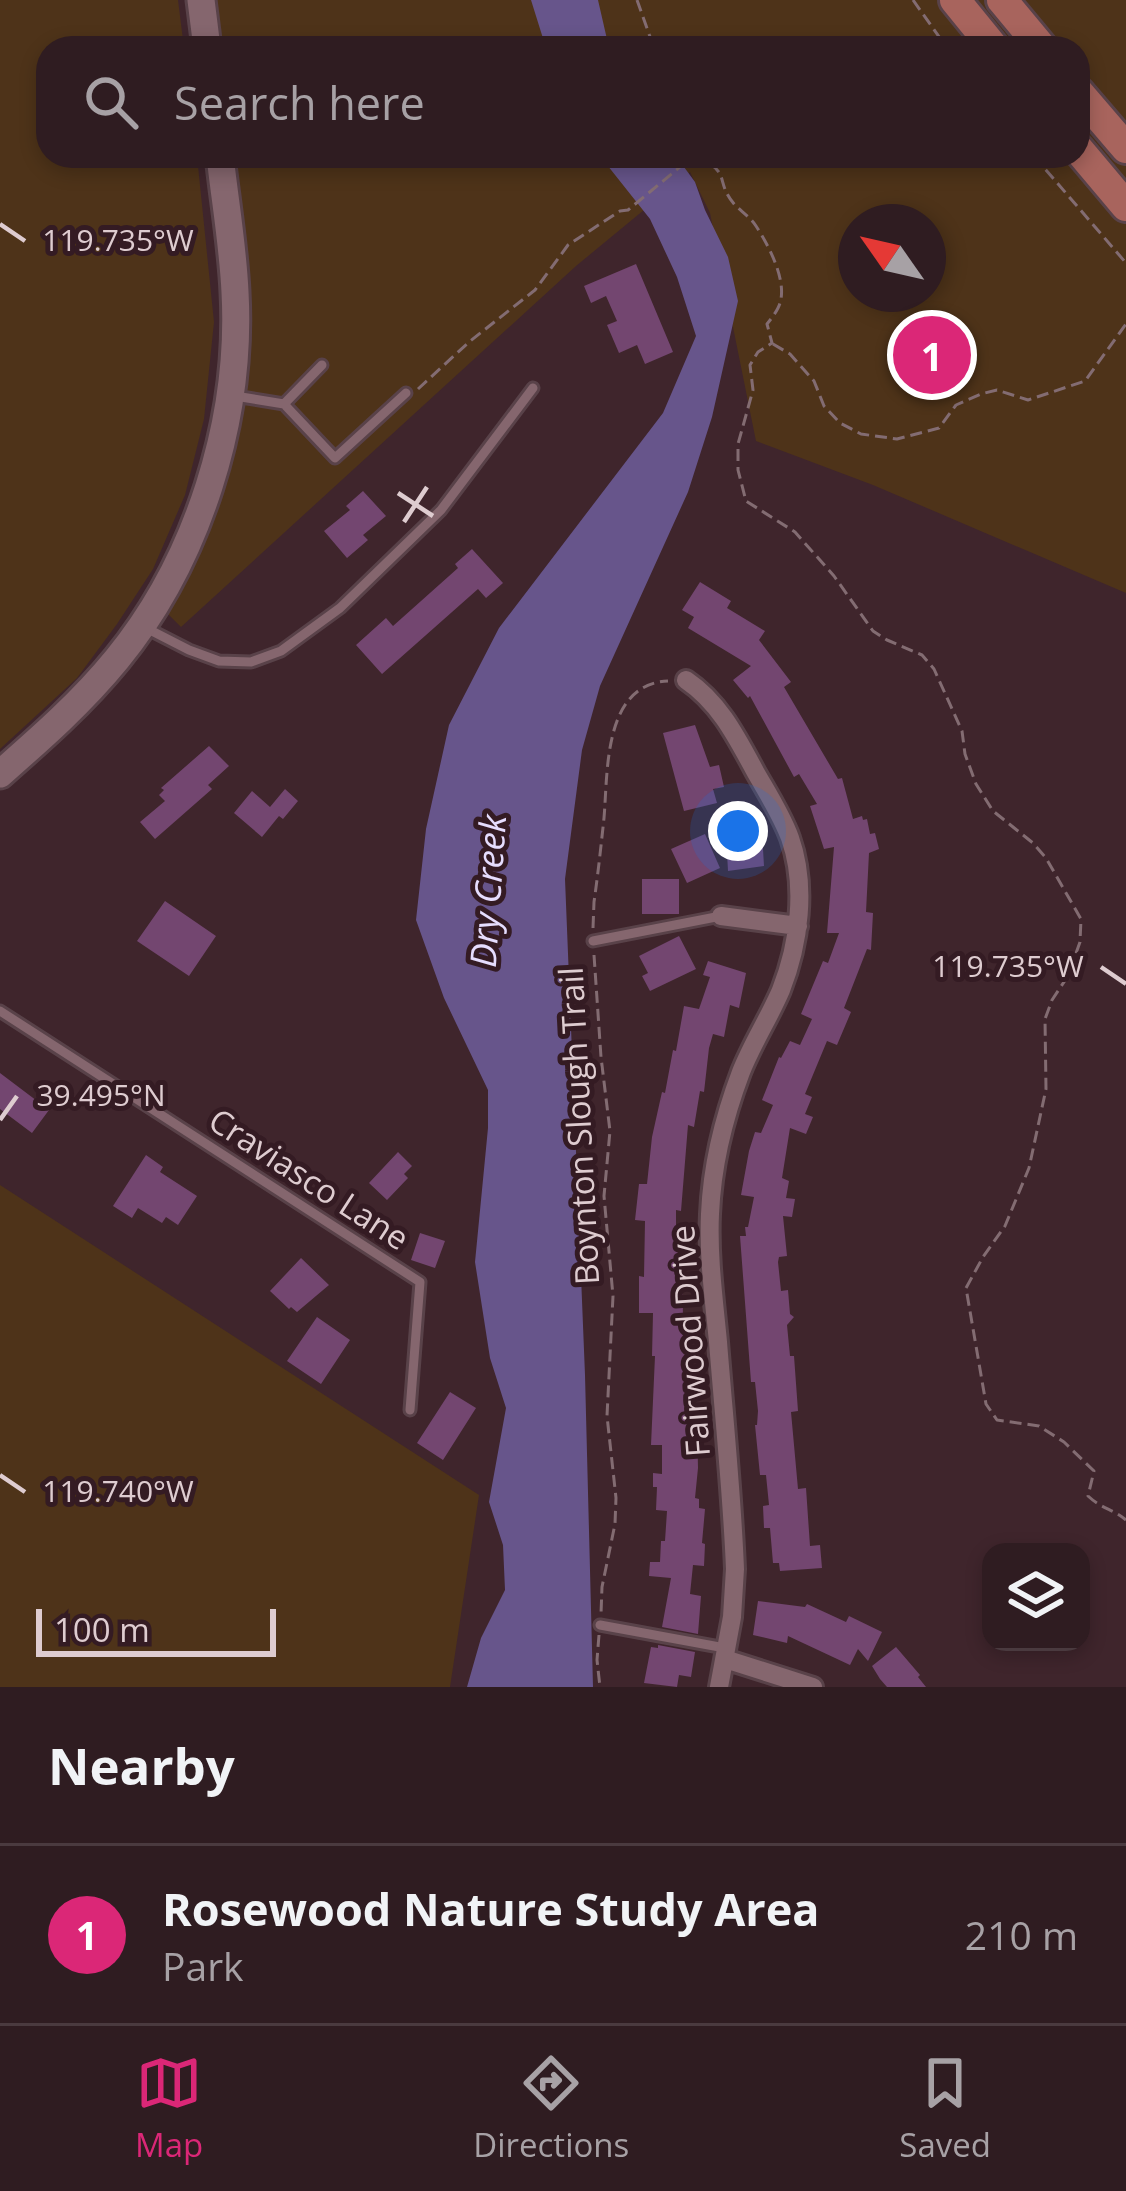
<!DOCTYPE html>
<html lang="en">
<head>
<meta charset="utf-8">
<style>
  body { margin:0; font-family:"Open Sans",sans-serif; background:#37252a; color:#f1f3f6 }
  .controls { position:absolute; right:36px; bottom:36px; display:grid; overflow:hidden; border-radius:24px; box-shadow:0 6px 18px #0003 }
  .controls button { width:108px; height:108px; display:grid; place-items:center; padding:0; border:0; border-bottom:3px solid #4a3a3f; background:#2f1c21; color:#f1f3f6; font:60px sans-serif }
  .compass { position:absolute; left:838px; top:204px; width:108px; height:108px; border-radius:50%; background:#2f1c21; box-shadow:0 6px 18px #0003; rotate:304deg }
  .scale { position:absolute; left:36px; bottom:30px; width:240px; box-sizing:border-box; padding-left:12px; border:6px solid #deccd0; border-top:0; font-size:33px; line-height:42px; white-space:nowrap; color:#deccd0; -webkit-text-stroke:9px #341b23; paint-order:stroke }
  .you { position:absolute; left:738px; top:831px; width:42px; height:42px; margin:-30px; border:9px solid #fff; border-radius:50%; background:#1a73e8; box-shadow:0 0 0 18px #1a73e833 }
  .badge { display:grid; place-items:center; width:78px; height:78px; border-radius:50%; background:#db2777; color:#fff; font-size:39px; font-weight:700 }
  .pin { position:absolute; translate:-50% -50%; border:6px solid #fff; box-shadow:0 3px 12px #0006 }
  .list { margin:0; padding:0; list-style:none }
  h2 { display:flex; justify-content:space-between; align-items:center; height:156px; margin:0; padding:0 48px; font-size:51px }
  h2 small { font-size:39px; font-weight:400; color:#a7a1a5 }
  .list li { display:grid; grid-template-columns:78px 1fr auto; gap:36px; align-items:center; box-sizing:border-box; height:180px; padding:0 48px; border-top:3px solid #4a3a3f }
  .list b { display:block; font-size:45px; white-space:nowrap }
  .list p { margin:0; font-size:39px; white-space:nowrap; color:#a7a1a5 }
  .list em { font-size:39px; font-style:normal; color:#a7a1a5 }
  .icon { flex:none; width:66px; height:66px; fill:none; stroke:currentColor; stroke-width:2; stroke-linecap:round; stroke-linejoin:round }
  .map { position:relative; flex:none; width:1126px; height:1687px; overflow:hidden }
  .search { position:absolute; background:#2f1c21; box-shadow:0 6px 18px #0003; left:36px; right:36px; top:36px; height:132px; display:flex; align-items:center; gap:30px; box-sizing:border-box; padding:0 42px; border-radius:36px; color:#a7a1a5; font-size:45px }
  .sheet { height:336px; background:#2f1c21 }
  nav { display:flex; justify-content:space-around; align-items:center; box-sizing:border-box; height:168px; border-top:3px solid #4a3a3f; background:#2f1c21; font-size:33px; color:#a7a1a5 }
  nav a { display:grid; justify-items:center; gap:6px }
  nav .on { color:#db2777 }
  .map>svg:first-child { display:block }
  .green { fill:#4e3319; fill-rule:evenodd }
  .water { fill:#67558b }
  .building { fill:#734670 }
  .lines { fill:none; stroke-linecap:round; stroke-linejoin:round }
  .lane-casing { stroke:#594249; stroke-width:15 }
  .street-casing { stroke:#594249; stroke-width:24 }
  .secondary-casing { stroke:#594249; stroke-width:33 }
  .primary-casing { stroke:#594249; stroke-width:36 }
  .path { stroke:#836c72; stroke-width:3; stroke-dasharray:12 6; stroke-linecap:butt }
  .lane { stroke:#85666e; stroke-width:9 }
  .street { stroke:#85666e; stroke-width:18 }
  .secondary { stroke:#85666e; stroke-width:27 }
  .primary { stroke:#a8645d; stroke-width:30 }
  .ticks { fill:none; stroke:#deccd0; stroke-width:4.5 }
  .labels { text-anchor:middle; stroke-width:10; stroke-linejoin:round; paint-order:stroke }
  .street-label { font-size:33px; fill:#deccd0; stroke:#341b23 }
  .water-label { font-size:36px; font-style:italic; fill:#e6ddfe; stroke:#341b23 }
  .ticks-label { font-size:30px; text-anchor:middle; fill:#deccd0; stroke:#341b23; stroke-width:10; stroke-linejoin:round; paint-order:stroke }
</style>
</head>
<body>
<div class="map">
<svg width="1126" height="1687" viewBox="0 0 1126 1687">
  <rect width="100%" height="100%" fill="#3f252c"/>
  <path class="green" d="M0,0h178l6,48h-136v108h149l17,166 -10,97 -19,76 -32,74 -36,55 -40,54 -77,71z
    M213,0h913v593l-253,-108 -117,-44 -46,-228 -20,-41 -114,94 -395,361 -13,-13 54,-126 18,-72 7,-124 -16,-136h847v-108h-859zM856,222h72v72h-72z
    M0,1185l479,310 -29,192h-450z"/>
  <path class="water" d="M531,0h67l11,48h-63z
    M600,156h76l19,26 10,28 23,47 10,44 -26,116 -24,75 -88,194 -18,64 -17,129 20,496 8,312h-126l14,-49 24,-48 -2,-45 -14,-43 17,-94 -16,-50 -15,-96 13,-134v-38l-44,-92 -28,-78 10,-91 23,-104 50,-97 164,-215 33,-77 -19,-59 -27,-58z"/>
  <path class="building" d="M636,264l37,88 -28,12 -8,-19 -18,8 -12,-28 10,-4 -11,-25 -15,7 -7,-17z
    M363,491l23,25 -23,19 5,5 -21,18 -23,-27 26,-21 -4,-4z
    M472,549l31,34 -17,15 -8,-9 -96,85 -26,-29 30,-27 7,8 65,-58 -3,-4z
    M700,582l31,19 -4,7 38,23 -6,9 32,42 -7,5 54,92 4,-1 11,41 9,-3 1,4 4,-1 3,15 5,-1 4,16 -10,4 -3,59 7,1 -2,37 -4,-1 -23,59 7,4 -14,33 -10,-4 -22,53 7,3 -7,17 8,3 -7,17 -16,-6 -8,50 7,3 -3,17 9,1 -3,18 -9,-1 4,40 -8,1 -1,5 3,29 7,-1 2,24 4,3 -7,8 3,31h4l4,55 -7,1 7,77 8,-1 4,58 10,-1 2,23 -42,3 -1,-8h-6l-3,-35h-6l-1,-22 6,-1 -3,-30h-6l-5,-50h2l1,-14 -3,-29h-4l-11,-146h6l-1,-9h3l6,-30 -13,-2 8,-44 6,-19 6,1 12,-28 -11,-5 17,-43 2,1 9,-17 10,4 12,-26 -11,-5 22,-53 5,2 11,-30h-12l7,-86 -10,2 -14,-43 7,-2 -18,-30 -5,3 -44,-81 -2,2 -15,-18 18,-14 -63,-38 6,-11 -12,-7z
    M695,725l15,42 9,-2 5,22 -11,2 4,14 -33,8 -21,-78z
    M209,746l20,20 -21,19 4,4 -57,50 -15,-17 25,-21 -6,-6 5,-5 -3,-2z
    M285,789l13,12 -15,18 -4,-3 -17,21 -28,-24 18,-22 18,16z
    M762,832l2,34 -36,5 -2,-36z
    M705,834l15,34 -33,15 -16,-34z
    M642,879h37v35h-37z
    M165,901l51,35 -27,40 -52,-35z
    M679,936l17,33 -46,22 -8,-15 6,-3 -9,-17z
    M708,961l38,12 -7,35 -9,-3 -6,32 -11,-3 -4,14 -5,44 -4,-1 -6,36 -6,-2 -7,86 -5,-1v31h6l1,80h3v19h4l-1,25h2v28h-6v30h12l1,45 -3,30 4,1v9l6,1 -3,34 3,1 -1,22 -11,-1 -3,29 11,2 -3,38 -36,-7 9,-49 -22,-2 1,-14h10l1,-21h4l2,-30 -11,-1 1,-23h-4v-14l9,1v-29h-11l4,-89h-3l1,-43h-14v-37l5,1 1,-56 -10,-1 4,-36h8l5,-47 10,-45 3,1 8,-43 3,1 8,-45 15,3 11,-32 -7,-2z
    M0,1073l49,37 -17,23 -32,-24z
    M398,1152l14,14 -8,8 4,4 -21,22 -18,-17z
    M146,1155l17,12 -3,5 37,24 -19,29 -12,-8 -4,6 -24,-15 -6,10 -19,-12z
    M420,1233l25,8 -10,27 -24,-8z
    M301,1258l28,27 -32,27 -6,-5 -2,2 -19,-18z
    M317,1317l33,23 -29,44 -34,-23z
    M450,1392l26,16 -33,52 -26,-17z
    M758,1601l47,6 2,-3 39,18 3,-6 33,16 -14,29 -10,-12 -8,16 -62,-29 -1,7 -34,-8z
    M658,1645l37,7 -4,25 -12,-2 -2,12 -33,-4 7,-36 7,1z
    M896,1647l24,28 -2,2 8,10h-39l-7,-8 -8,-13z"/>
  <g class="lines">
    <g class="lane-casing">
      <path id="lane" d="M235,396l49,8 51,54 71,-65
        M284,404l38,-39
        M146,628l43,22 30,11 32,1 30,-11 59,-43 101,-98 92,-122
        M593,941l128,-25
        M0,1011l420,271 -10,128
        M600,1625l125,23"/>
    </g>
    <g class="street-casing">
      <path id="street" d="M686,680c34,23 51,58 70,93 12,21 26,43 34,65 17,48 9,106 -9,152 -12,28 -29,54 -40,82 -17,45 -29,94 -31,142 -2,43 4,86 8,128 6,76 14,151 17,227l-3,48 -13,70
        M721,916l77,10
        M725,1659l88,28"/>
    </g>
    <g class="secondary-casing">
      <path id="secondary" d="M201,0l6,48
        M0,774c41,-36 82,-72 117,-115 81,-99 125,-239 118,-367 -2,-45 -10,-91 -15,-136"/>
    </g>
    <g class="primary-casing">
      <path id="primary" d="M955,0l39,48
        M1002,0l40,48
        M1078,92l48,56
        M1078,149l48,57"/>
    </g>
    <path class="path" d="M637,0l17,48
      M913,0l34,48
      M694,156c40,16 19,24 41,49 7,7 15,12 21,21 13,20 34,59 22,82 -3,6 -7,11 -11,16l5,19 -14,9 -8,13 3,25 -15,54v26l8,31 49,31 39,44 39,55 14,9 35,15 12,14 28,62 3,23 11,30 17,27 40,32 13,15 35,61 -1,23 -12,34 -16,24 -7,19 1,70 -17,79 -24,58 -22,31 -17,31 20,116 11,16 42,6 25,16 30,29 -6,25c14,13 25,13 38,24
      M1034,156l92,107
      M773,344l17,10 24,27 10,25 16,17 21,11 36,5 42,-11 17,-23 25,-11 16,-4 31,10 57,-19 41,-57
      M418,389l51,-47 66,-52 33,-45 52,-34 8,-1 64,-53
      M593,928l1,-26c4,-28 7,-56 10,-84 4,-46 -1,-134 64,-137
      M594,955l7,102 9,74 -6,65 9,100 -6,120 9,82 -1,26 -13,63 -1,27
      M599,1635l-2,25 3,27"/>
    <use href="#lane" class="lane"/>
    <use href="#street" class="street"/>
    <use href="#secondary" class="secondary"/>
    <use href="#primary" class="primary"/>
  </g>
  <path class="ticks" d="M0,224l25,17M398,493l35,23M404,522l23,-35M1101,967l25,17M0,1120l17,-24M0,1475l25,17"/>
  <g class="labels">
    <g class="street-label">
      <text transform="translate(579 1126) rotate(-93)" y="12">Boynton Slough Trail</text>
      <text transform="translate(309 1179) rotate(33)" y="12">Craviasco Lane</text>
      <text transform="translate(690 1341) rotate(-94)" y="12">Fairwood Drive</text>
    </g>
    <g class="water-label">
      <text transform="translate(488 891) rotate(-86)" y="13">Dry Creek</text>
    </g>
  </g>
  <g class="ticks-label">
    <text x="118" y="251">119.735°W</text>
    <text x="1008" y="977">119.735°W</text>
    <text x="101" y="1106">39.495°N</text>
    <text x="118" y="1502">119.740°W</text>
  </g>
</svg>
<div class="controls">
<button><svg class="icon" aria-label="layers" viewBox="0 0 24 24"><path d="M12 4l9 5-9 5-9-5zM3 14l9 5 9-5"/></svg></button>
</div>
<svg class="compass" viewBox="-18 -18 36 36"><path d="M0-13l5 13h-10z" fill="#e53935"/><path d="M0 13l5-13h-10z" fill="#a7a1a5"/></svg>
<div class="scale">100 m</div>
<div class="you"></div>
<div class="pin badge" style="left:932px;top:355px">1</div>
<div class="search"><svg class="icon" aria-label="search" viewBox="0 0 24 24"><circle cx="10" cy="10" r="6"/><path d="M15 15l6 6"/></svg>Search here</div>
</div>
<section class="sheet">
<h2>Nearby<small></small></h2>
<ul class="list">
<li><span class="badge">1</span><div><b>Rosewood Nature Study Area</b><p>Park</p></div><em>210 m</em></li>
</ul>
</section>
<nav>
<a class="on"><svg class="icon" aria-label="map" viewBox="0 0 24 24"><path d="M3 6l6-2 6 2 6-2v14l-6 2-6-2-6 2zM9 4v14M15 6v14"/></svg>Map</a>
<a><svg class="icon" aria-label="directions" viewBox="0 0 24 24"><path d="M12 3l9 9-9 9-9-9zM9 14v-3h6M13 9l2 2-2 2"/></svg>Directions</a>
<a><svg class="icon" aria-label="saved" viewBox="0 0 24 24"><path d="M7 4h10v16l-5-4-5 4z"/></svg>Saved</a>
</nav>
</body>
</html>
